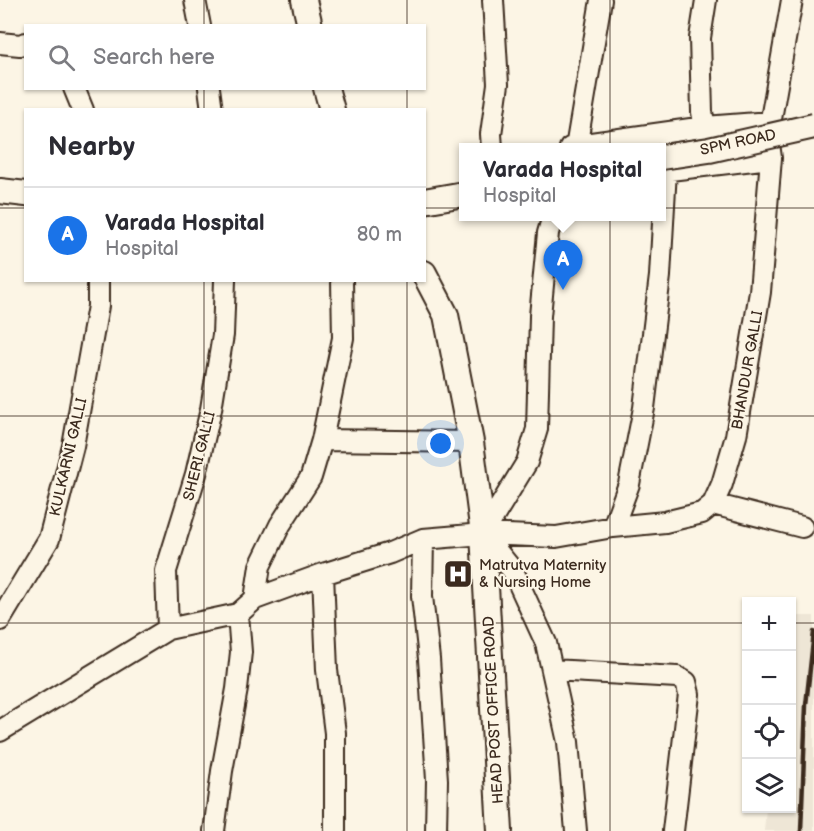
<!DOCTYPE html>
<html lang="en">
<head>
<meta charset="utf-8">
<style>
  body { margin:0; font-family:"Balsamiq Sans",sans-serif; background:#f7f7f7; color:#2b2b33 }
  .controls { position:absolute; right:18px; bottom:18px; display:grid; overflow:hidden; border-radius:0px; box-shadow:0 2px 4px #0004 }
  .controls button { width:54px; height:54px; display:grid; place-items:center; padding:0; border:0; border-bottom:2px solid #e1e1e2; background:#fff; color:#2b2b33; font:30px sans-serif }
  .you { position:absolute; left:441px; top:444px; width:21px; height:21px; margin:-15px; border:4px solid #fff; border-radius:50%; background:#1a73e8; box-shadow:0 0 0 9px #1a73e833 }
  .badge { display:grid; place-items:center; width:39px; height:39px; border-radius:50%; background:#1a73e8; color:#fff; font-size:20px; font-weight:700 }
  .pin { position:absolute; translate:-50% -50px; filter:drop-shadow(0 2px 3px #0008) }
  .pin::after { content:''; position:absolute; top:32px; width:21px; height:18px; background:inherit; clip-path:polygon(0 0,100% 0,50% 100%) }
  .popup { position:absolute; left:459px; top:143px; width:207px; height:78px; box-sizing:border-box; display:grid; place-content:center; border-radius:0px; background:#fff; filter:drop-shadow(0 2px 4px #0005); font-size:20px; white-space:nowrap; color:#7c7c81 }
  .popup b { font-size:22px; color:#2b2b33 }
  .popup::after { content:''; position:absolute; left:50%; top:100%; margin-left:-12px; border:12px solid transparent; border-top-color:#fff }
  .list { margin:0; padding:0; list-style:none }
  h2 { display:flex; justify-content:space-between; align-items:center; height:78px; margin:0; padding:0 24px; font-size:26px }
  h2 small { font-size:20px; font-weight:400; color:#7c7c81 }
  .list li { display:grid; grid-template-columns:39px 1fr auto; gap:18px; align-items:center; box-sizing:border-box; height:96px; padding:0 24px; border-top:2px solid #e1e1e2 }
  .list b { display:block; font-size:22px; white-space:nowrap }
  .list p { margin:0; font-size:20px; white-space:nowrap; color:#7c7c81 }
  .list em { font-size:20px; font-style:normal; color:#7c7c81 }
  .icon { flex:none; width:33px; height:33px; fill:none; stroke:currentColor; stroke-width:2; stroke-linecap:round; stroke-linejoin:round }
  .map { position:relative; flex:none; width:814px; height:831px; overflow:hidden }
  .search { position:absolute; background:#fff; box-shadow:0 2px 4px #0004; left:24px; top:24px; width:402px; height:66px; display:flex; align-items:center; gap:15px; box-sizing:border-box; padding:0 21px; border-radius:0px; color:#7c7c81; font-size:22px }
  .panel { position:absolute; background:#fff; box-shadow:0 2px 4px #0004; left:24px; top:108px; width:402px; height:174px; border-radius:0px }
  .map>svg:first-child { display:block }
  .built { fill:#eee6d6 }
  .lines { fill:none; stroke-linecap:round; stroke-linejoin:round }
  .minor-casing { stroke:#3b2a1e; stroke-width:24 }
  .major-casing { stroke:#3b2a1e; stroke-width:28 }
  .minor { stroke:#fcf5e5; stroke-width:20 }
  .major { stroke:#fcf5e5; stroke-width:24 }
  .rail { stroke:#3b2a1e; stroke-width:4.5 }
  .major-bridge-casing { stroke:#3b2a1e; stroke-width:28; stroke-linecap:butt }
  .major-bridge { stroke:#fcf5e5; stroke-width:24 }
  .grid { fill:none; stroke:#3b2a1e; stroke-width:1.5; stroke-opacity:0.55 }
  .labels { text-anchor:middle; stroke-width:4.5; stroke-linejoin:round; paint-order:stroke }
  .street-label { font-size:15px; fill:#3b2a1e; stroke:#fcf5e5 }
  .poi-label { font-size:15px; fill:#3b2a1e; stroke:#fcf5e5; text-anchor:start }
</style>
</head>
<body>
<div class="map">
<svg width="814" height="831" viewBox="0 0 814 831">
  <rect width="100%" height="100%" fill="#fcf5e5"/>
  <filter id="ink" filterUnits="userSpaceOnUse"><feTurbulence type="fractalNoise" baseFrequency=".0167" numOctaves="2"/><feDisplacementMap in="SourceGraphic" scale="12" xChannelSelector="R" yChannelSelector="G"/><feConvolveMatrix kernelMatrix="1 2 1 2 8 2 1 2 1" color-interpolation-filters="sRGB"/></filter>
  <g filter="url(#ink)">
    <path class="built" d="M792,616h22v215h-50l2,-22 26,-1z"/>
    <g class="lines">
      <g class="minor-casing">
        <path id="minor" d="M195,0l5,26
          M0,43l20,2 6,-2
          M74,88l9,22
          M209,88l3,22
          M705,127l-3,-15 -2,-74 6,-38
          M492,148l-1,-14 7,-50 -5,-84
          M570,148l7,-3 128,-18 65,-5
          M576,148l25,-148
          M662,171l109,-13
          M322,440l149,2
          M713,504l89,23
          M613,527l16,-43 15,-76 16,-132 6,-106
          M483,534l44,-72 10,-33 3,-113 8,-83 5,-17
          M483,534l30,37 33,72 22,99 8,89
          M423,539l-1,57 7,63 8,121 -1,51
          M323,574l4,96 8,63v98
          M255,599l5,-33 20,-41 31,-48 11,-37 21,-102 -1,-58
          M0,620l49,-81 24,-93 25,-140v-26
          M168,629l-2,-58 30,-97 15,-65 12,-74 2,-55
          M552,670l125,7 9,5 3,12 -16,137
          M0,731l168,-102 70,-15 17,-15 68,-25 67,-21 33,-14 60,-5 73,3 57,-10 52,-5 37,-9 11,-9 9,-20 14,-48 24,-144 11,-134 -3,-22 24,-136
          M214,831l8,-60 15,-82 4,-37 -3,-38"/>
      </g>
      <g class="major-casing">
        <path id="major" d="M304,0l6,26
          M326,88l6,22
          M0,191l26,3
          M424,201l40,-7
          M424,273l22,42 25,127 12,92 17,297"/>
      </g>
      <use href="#minor" class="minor"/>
      <use href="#major" class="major"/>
      <path class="rail" d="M801,831l5,-126 8,-73"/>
      <g class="major-bridge-casing">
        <path id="major-bridge" d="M662,157l47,-7 105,-24"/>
      </g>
      <use href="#major-bridge" class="major-bridge"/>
    </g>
  </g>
  <path class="grid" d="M204,0v26M407,0v26M610,0v831M204,88v22M407,88v22M0,208h26M424,208h390M204,280v551M407,280v551M0,416h814M0,623h746M792,623h22"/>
  <defs>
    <g id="hospital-square" transform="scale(1.5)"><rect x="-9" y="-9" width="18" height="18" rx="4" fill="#3b2a1e" stroke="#fcf5e5"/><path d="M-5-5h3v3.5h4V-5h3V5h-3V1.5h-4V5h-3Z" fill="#fff"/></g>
  </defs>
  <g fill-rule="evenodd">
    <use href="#hospital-square" x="458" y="574"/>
  </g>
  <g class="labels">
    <g class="street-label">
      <text transform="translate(738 142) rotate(-12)" y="5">SPM ROAD</text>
      <text transform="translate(747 370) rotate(-80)" y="5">BHANDUR GALLI</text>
      <text transform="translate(199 456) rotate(-76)" y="5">SHERI GALLI</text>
      <text transform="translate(68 457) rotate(-77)" y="5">KULKARNI GALLI</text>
      <text transform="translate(493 710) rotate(-93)" y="5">HEAD POST OFFICE ROAD</text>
    </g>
    <g class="poi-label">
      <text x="479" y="570">Matrutva Maternity<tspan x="479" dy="17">&amp; Nursing Home</tspan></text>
    </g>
  </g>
</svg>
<div class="controls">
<button>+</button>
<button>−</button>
<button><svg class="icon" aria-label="locate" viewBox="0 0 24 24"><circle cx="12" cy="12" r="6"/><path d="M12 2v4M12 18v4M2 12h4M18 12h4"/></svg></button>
<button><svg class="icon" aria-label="layers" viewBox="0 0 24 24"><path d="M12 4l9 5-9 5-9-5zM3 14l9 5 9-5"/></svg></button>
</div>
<div class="you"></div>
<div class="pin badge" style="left:563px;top:290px">A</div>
<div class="popup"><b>Varada Hospital</b>Hospital</div>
<div class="search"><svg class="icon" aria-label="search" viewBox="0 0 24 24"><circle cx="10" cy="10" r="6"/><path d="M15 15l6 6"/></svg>Search here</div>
<section class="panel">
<h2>Nearby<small></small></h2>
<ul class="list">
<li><span class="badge">A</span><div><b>Varada Hospital</b><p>Hospital</p></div><em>80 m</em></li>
</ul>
</section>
</div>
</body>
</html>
